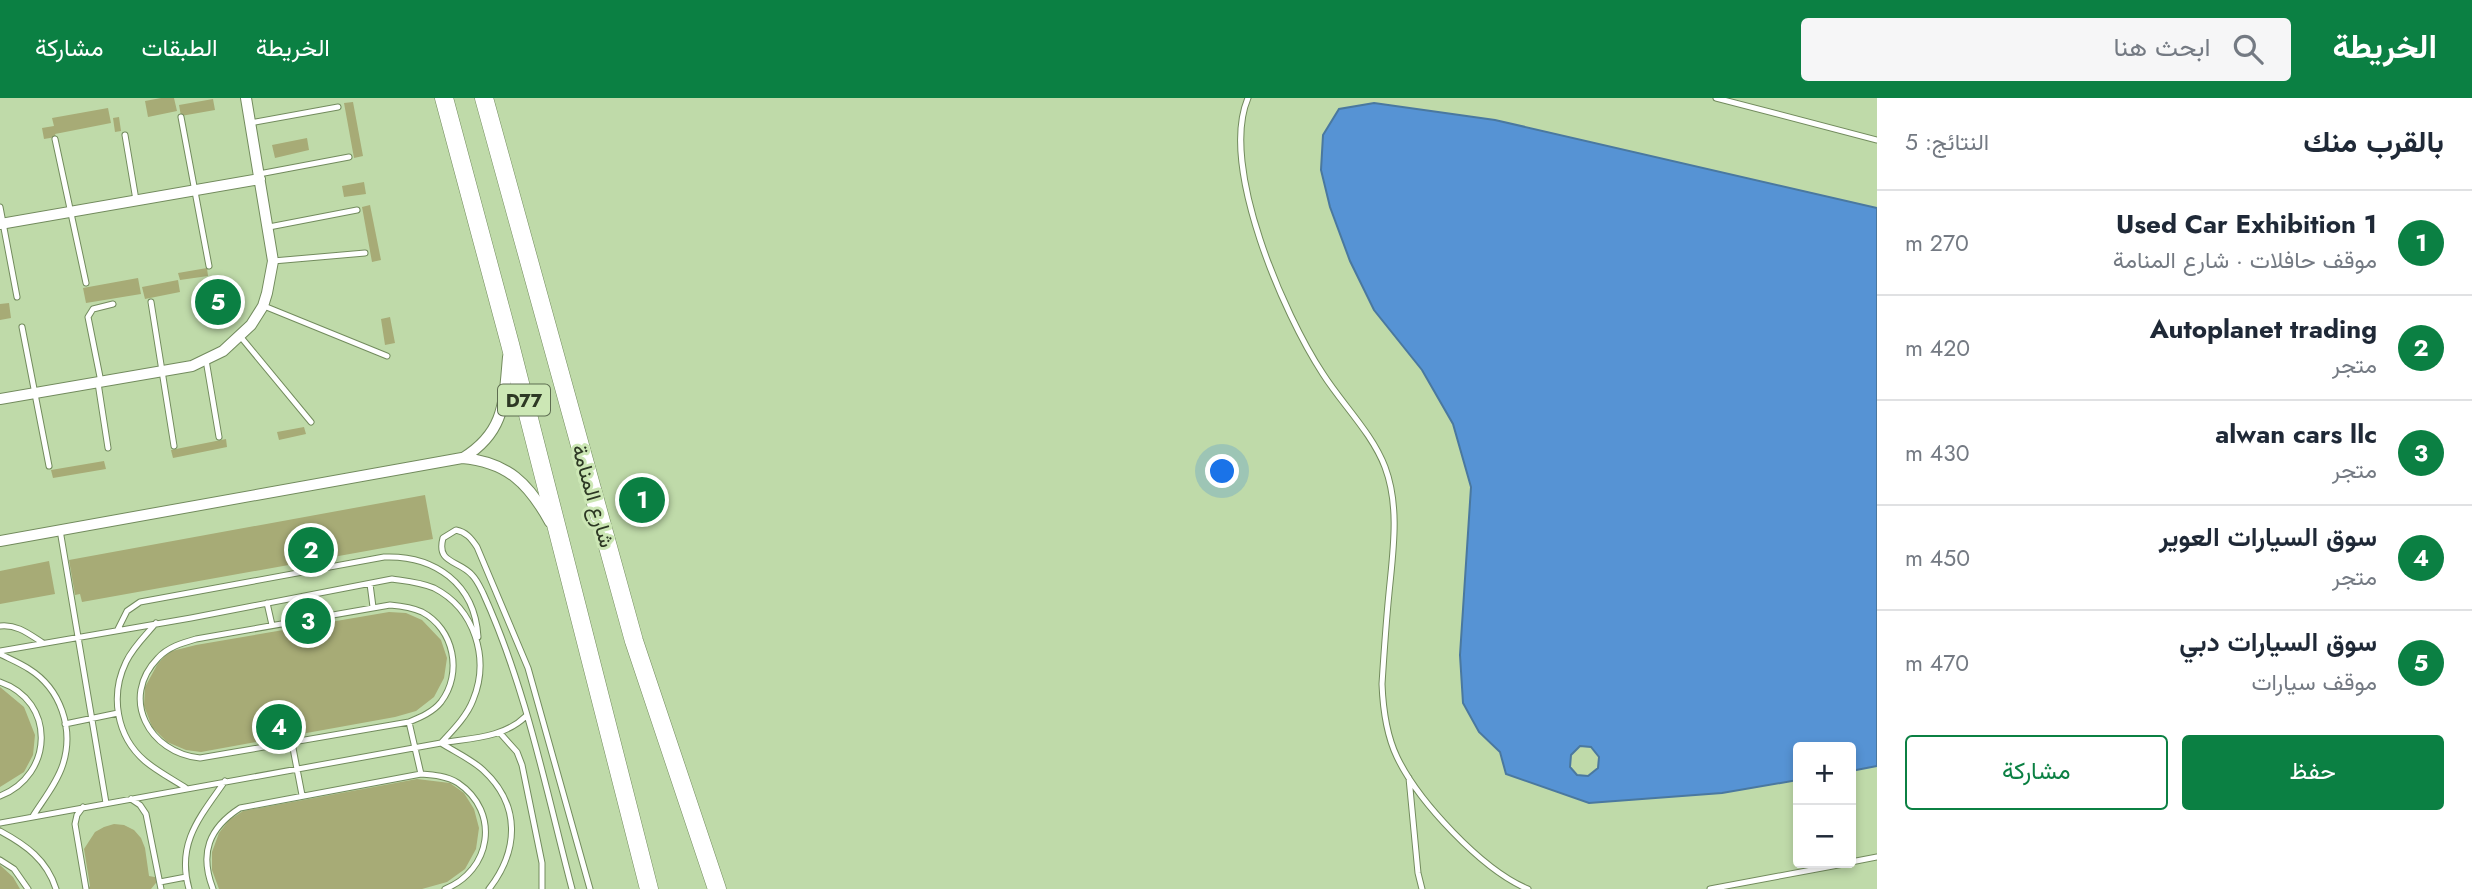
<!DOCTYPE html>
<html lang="ar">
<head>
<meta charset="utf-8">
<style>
  body { margin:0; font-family:Jost,Vazirmatn,sans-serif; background:#f6f6f7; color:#1f2937; direction:rtl }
  .controls { position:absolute; right:21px; bottom:21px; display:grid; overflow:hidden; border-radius:7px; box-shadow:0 4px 10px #0003 }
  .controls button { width:63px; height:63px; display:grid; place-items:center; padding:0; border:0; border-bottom:2px solid #e0e1e3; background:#fff; color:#1f2937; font:35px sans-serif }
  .you { position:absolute; left:1223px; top:374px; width:24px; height:24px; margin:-18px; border:5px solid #fff; border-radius:50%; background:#1a73e8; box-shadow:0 0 0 10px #1a73e833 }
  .badge { display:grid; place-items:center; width:46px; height:46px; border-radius:50%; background:#0b8043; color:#fff; font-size:23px; font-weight:700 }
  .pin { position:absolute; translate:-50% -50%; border:4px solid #fff; box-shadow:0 2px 7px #0006 }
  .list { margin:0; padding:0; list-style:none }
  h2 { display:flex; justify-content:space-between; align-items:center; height:91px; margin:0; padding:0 28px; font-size:30px }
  h2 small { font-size:23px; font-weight:400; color:#747a83 }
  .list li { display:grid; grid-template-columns:46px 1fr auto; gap:21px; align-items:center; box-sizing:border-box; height:105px; padding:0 28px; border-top:2px solid #e0e1e3 }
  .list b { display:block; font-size:26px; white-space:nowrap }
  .list p { margin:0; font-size:23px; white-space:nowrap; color:#747a83 }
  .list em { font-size:23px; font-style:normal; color:#747a83 }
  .actions { display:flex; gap:14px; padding:21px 28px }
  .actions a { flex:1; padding:16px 0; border:2px solid #0b8043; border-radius:7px; text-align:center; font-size:24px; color:#0b8043 }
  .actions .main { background:#0b8043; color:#fff }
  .icon { flex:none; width:38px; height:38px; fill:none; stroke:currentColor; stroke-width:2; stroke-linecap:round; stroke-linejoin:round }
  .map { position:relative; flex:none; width:1877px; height:791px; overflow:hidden; direction:ltr }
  header { display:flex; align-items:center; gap:42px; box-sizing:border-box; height:98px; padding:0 35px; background:#0b8043; color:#fff }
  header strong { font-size:33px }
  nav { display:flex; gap:38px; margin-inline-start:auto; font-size:24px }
  .search { width:490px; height:63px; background:#f6f6f7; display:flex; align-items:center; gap:18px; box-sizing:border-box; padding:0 24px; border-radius:7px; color:#747a83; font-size:26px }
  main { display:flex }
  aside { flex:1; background:#fff }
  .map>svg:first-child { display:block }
  .water { fill:#5693d4; stroke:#4a789f; stroke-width:2; fill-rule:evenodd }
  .building { fill:#a7ab76 }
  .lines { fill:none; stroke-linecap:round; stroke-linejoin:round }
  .service-casing { stroke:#728b5d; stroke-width:7 }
  .minor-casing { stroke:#728b5d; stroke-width:12 }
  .primary-casing { stroke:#728b5d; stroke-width:19 }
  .service { stroke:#fff; stroke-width:5 }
  .minor { stroke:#fff; stroke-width:10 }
  .primary { stroke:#fff; stroke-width:18 }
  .labels { text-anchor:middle; stroke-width:6; stroke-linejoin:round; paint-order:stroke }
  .shield { fill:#cce7b5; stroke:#5d6c50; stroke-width:2 }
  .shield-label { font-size:19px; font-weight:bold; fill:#2d3824 }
  .street-label { font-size:21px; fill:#2d3824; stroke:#cce7b5 }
</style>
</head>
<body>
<header>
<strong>الخريطة</strong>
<div class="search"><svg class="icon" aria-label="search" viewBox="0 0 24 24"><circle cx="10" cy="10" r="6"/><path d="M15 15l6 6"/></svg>ابحث هنا</div>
<nav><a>الخريطة</a><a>الطبقات</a><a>مشاركة</a></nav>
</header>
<main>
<aside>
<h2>بالقرب منك<small>النتائج: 5</small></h2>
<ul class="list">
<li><span class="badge">1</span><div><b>Used Car Exhibition 1</b><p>موقف حافلات · شارع المنامة</p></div><em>270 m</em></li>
<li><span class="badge">2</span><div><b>Autoplanet trading</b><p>متجر</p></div><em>420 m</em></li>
<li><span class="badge">3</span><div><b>alwan cars llc</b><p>متجر</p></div><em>430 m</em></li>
<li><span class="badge">4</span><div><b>سوق السيارات العوير</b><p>متجر</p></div><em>450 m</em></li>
<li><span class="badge">5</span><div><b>سوق السيارات دبي</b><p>موقف سيارات</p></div><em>470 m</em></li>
</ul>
<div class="actions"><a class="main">حفظ</a><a>مشاركة</a></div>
</aside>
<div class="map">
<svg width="1877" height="791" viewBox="0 0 1877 791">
  <rect width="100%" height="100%" fill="#bfdaa9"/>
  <path class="water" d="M1374,5l121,17 382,88v558l-26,5v-24h-53v33l-76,13 -133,10 -83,-29 -6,-22 -21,-20 -16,-29 -3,-48 11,-168 -18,-63 -31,-54 -48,-60 -24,-49 -20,-54 -9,-37 2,-35 16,-26zM1580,648l11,1 8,10 -1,11 -10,8 -11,-1 -7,-8 1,-12z"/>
  <path class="building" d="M161,0h13l3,13 -29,6 -3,-16z
    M213,1l2,11 -34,6 -2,-11z
    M353,4l10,54 -9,2 -10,-55z
    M108,10l3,15 -56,11 1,3 -12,2 -2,-11 12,-2 -2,-8z
    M119,19l2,14 -6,1 -2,-14z
    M307,40l2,12 -34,8 -3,-13z
    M364,84l2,12 -22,3 -2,-11z
    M370,107l11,55 -9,2 -10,-55z
    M207,170l1,8 -28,4 -2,-7z
    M138,180l3,16 -55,9 -3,-15z
    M178,182l2,12 -35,7 -3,-12z
    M9,205l2,15 -11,2v-16z
    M390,219l5,26 -10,2 -4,-26z
    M304,329l2,7 -27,6 -2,-8z
    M226,341l1,8 -54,11 -2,-8z
    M104,363l2,8 -53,9 -2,-8z
    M425,397l8,44 -351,63 -2,-8 -5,1 -6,-35z
    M49,463l6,33 -55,10v-33z
    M389,514l17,1 16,7 19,20 6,18 -3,20 -10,19 -18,14 -21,6 -194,35 -15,-2 -19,-8 -15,-15 -8,-21 1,-19 12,-22 11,-13 28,-7z
    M0,589l24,20 11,28 -2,20 -9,17 -24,15z
    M417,681l33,4 14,10 10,16 5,19 -3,21 -11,20 -18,13 -25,7h-203l-7,-19v-18l7,-19 10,-13 14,-9z
    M114,726l10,1 10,5 7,8 4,10 4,28 11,2 -9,11h-64l3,-3 -6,-37 11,-17 9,-5z
    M0,767l13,12 7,12h-20z"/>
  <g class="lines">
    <g class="service-casing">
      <path id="service" d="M1248,0c-29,68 36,217 75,276 19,30 49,59 62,93 15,40 8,84 4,126 -3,30 -5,60 -7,91 1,25 4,50 15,73 21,44 85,113 131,132
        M1716,0l161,42
        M181,19l28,149
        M250,25l88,-16
        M125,37l11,65
        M55,41l31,144
        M259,76l90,-17
        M0,109l17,90
        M269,129l88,-17
        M273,163l92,-8
        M151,204l23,144
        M264,208l123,50
        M22,229l27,139
        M240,238l71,86
        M206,262l13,77
        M101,284l-13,-65 5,-8 20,-5
        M98,285l10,65
        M60,432l46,273
        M370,486l3,23
        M267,505l5,22
        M390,507c11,1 21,2 32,7 32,17 41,61 19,90 -8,10 -20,15 -32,20l-209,36c-51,-5 -81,-60 -42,-100 10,-11 24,-15 38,-19z
        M156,525c-10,12 -23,24 -30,39 -16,33 -10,74 19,99 12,10 27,18 41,27
        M0,528c17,-2 29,8 43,17
        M118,531l9,-18 13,-9 244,-45c51,-2 91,27 94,80
        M0,553l191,-33 201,-39c14,2 28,3 42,9 41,21 56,71 39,112 -6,16 -20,30 -32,43l-441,80
        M0,556c10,5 20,9 29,15 32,20 45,60 34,95 -6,19 -20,36 -30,52
        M0,584c56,19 54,93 0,114
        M409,624l12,52
        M65,626l53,-11
        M500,635l17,19 5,13 20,98v26
        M292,645l10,52
        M441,645c14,9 30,16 42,27 38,35 36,80 6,119
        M441,645c30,-5 63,-5 85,-27
        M1409,680l9,95 4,16
        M131,701l9,6 6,9 15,75
        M83,709l-6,8 -2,9 11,65
        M0,733c26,14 47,29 56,58
        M0,762l14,9 14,20
        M1851,764l26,-5
        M160,784l26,-5
        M189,791c-13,-46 11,-72 36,-108
        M213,791c-14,-36 -4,-61 27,-81l181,-34c13,1 26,2 37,9 43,29 33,88 -13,106
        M572,791c-26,-99 -46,-202 -89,-296 -3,-6 -6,-13 -11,-18 -13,-15 -36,-11 -29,-37l13,-8c10,2 15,8 21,17l51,121 62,221
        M1710,791l139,-26"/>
    </g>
    <g class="minor-casing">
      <path id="minor" d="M0,126l260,-45
        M0,301l192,-33 31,-15 28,-26 12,-19 4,-13 6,-32 -27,-163
        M463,360c42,-26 41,-56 45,-101
        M0,443l462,-83c46,4 67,26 88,64"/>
    </g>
    <g class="primary-casing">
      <path id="primary" d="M444,0l66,246 139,545
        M484,0l150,543 83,248"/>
    </g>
    <use href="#service" class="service"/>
    <use href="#minor" class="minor"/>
    <use href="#primary" class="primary"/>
  </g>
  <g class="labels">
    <rect class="shield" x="498" y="286.5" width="52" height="31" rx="5"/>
    <g class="shield-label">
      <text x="524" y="309">D77</text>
    </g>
    <g class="street-label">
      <text transform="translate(593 398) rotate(74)" y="7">شارع المنامة</text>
    </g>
  </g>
</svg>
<div class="controls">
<button>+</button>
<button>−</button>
</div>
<div class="you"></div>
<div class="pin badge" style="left:642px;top:402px">1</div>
<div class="pin badge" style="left:311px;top:452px">2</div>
<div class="pin badge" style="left:308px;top:523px">3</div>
<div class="pin badge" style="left:279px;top:629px">4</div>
<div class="pin badge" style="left:218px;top:204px">5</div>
</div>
</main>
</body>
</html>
